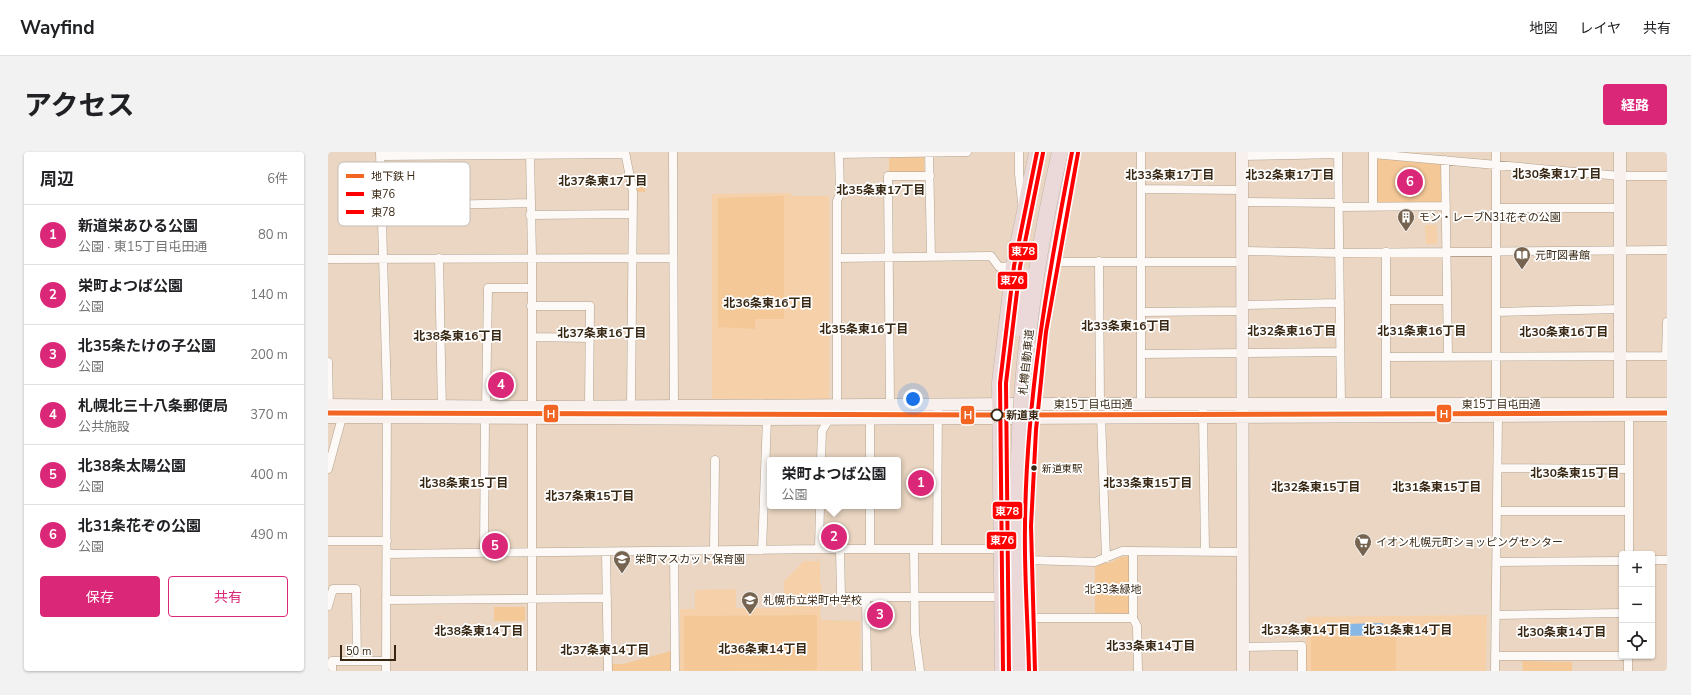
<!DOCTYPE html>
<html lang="ja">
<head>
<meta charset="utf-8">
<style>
  body { margin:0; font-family:"Nunito Sans","Noto Sans JP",sans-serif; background:#f2f2f2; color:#202124 }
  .controls { position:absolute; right:12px; bottom:12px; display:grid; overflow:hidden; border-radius:4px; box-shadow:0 1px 3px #0004 }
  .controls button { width:36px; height:36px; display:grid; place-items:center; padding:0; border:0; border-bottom:1px solid #e0e0e0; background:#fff; color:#202124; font:20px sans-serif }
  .scale { position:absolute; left:12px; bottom:10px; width:56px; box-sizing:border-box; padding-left:4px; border:2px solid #382713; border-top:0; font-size:11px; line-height:14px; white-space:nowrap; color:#382713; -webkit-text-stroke:3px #fff; paint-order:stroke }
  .you { position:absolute; left:585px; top:247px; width:14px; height:14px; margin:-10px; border:3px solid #fff; border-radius:50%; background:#1a73e8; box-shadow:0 0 0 6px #1a73e833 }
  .badge { display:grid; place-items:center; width:26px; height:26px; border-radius:50%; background:#db2777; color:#fff; font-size:13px; font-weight:700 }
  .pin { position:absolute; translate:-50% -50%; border:2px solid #fff; box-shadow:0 1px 4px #0006 }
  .popup { position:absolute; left:439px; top:305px; width:134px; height:52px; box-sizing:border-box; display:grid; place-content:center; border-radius:4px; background:#fff; filter:drop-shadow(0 1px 3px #0005); font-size:13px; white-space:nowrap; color:#757577 }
  .popup b { font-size:15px; color:#202124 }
  .popup::after { content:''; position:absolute; left:50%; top:100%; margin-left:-8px; border:8px solid transparent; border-top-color:#fff }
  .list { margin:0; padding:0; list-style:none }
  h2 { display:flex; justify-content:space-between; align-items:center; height:52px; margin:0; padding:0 16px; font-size:17px }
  h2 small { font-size:13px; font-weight:400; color:#757577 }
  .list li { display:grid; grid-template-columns:26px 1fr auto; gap:12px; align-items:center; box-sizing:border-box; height:60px; padding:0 16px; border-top:1px solid #e0e0e0 }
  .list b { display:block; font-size:15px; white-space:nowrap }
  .list p { margin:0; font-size:13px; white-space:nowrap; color:#757577 }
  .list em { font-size:13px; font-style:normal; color:#757577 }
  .actions { display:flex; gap:8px; padding:12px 16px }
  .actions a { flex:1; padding:9px 0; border:1px solid #db2777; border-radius:4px; text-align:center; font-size:14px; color:#db2777 }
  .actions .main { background:#db2777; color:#fff }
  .icon { flex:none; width:22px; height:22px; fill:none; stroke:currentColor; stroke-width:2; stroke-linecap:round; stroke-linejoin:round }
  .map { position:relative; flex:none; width:1339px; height:519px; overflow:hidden; border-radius:4px }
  header { display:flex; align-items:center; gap:24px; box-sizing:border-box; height:56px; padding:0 20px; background:#fff; border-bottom:1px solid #e0e0e0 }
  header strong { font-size:19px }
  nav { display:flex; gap:22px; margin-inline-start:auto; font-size:14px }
  .intro { display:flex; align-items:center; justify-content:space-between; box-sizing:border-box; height:96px; padding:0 24px }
  h1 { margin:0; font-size:28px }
  .button { padding:10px 18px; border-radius:4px; background:#db2777; color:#fff; font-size:14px; font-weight:700 }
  main { display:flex; gap:24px; padding:0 24px }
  aside { flex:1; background:#fff; border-radius:4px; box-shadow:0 1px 3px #0004 }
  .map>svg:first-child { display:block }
  .built { fill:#f5d0a9 }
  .green { fill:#f4c897 }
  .water { fill:#87b7e4 }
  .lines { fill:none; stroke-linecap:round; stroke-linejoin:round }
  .street-casing { stroke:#b3a290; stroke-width:9 }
  .secondary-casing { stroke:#b3a290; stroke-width:13 }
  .highway-casing { stroke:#c1b6a9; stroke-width:17 }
  .street { stroke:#fcf9f6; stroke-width:8 }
  .secondary { stroke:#f7f0ed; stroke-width:12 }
  .highway { stroke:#ebd9d9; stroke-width:16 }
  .highway-bridge-casing { stroke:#c1b6a9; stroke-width:17; stroke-linecap:butt }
  .highway-bridge { stroke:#ebd9d9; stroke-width:16 }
  .bus-1-casing { stroke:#fff; stroke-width:7 }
  .bus-2-casing { stroke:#fff; stroke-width:7 }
  .bus-1 { stroke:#f00; stroke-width:4 }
  .bus-2 { stroke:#f00; stroke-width:4 }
  .metro-1-casing { stroke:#fff; stroke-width:8 }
  .metro-1 { stroke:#f26522; stroke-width:5 }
  .stop-dot { fill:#fff; stroke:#382713; stroke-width:2 }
  .bus-dot { fill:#382713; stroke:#fff; stroke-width:1.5 }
  .labels { text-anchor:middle; stroke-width:3.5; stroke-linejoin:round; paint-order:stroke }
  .bus-label { font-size:10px; fill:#382713; stroke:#fff; text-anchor:start }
  .poi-label { font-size:11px; fill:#382713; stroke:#fff; text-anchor:start }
  .street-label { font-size:11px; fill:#382713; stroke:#fff }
  .stop-label { font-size:11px; font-weight:bold; fill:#382713; stroke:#fff; text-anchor:start }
  .park-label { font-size:11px; fill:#3a2917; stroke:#fff }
  .neighbourhood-label { font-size:12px; font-weight:bold; fill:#382713; stroke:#fff }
  .key { fill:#fff; stroke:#c3beb8; stroke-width:1 }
  .key-label { font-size:11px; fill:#382713 }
  .line-badge { stroke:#fff; stroke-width:1.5 }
  .badge-label { font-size:11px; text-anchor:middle; font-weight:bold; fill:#fff }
</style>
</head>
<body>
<header>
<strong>Wayfind</strong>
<nav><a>地図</a><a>レイヤ</a><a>共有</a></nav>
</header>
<div class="intro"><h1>アクセス</h1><a class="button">経路</a></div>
<main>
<aside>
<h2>周辺<small>6件</small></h2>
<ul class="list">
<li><span class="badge">1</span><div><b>新道栄あひる公園</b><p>公園 · 東15丁目屯田通</p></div><em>80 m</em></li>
<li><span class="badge">2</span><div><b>栄町よつば公園</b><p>公園</p></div><em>140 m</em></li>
<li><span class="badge">3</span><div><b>北35条たけの子公園</b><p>公園</p></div><em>200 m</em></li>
<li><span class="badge">4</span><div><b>札幌北三十八条郵便局</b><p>公共施設</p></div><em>370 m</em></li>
<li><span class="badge">5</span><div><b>北38条太陽公園</b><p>公園</p></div><em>400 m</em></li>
<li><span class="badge">6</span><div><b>北31条花ぞの公園</b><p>公園</p></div><em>490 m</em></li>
</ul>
<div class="actions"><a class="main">保存</a><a>共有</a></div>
</aside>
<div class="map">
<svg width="1339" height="519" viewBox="0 0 1339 519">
  <rect width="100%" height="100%" fill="#ead6c2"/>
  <path class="built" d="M463,41v3h38v203h-117v-205z
    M1097,73h12v19h-11z
    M476,409h16v19l4,25 -4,2 1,13 39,1v50h-180v-62h15v-19l41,-1v19h48v-27z
    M1159,463l-1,56h-180v-54z"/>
  <path class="green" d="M596,5v17l-35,-1v-15z
    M1049,6l66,5 1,39 -64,2 -3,-3z
    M306,26h11v14h-8z
    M456,44v123h-29v10l-37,-2v-129z
    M583,328h19l1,6h-20z
    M496,380l20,1v12l-15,-1 -5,-3z
    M159,389h16v9h-17z
    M804,404v58l-37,-1v-49l14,-1 12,-6z
    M542,454h21v19h-21z
    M166,455h31v14h-31z
    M489,463v55l-133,1v-55z
    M983,485h85v34h-85z
    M343,499v20h-60v-7h12z
    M1194,509l50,1v9h-49z"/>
  <path class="water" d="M1055,471v12l-38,1v-12z"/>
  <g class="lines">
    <g class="street-casing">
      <path id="street" d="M52,0l7,244 -1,275
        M202,0l2,105v414
        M297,0l8,40 -2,215
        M345,0l1,258
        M601,0l2,105
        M691,0v22l3,28
        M813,0v252
        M1010,0l3,252
        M1045,0v54
        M511,2l128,-2
        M1045,2l247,22h47
        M52,4l245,-2
        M914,4l96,-2
        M1117,8l3,197
        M813,37l101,1
        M914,50l97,1
        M54,54l148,-3
        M1011,55l107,-1
        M1168,56h124
        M202,63l103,-1
        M914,99l97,2 328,-3
        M111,106l3,153
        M509,106l154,-2 8,11 15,-1
        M0,107l345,-1
        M771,109l1,143
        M723,110h191
        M1058,148h61
        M914,153l98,-2
        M203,154h59l-1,101
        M813,160l101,-1
        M1168,160l124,-3
        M204,185l58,1
        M813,202l199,-2
        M1338,204l1,-34
        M1058,205l281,-1
        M0,210l1,47
        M1058,252v-152
        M1168,252v-252
        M562,253l-2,-229h42
        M158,255l2,-119h44
        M875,260l2,139
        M773,264l5,142
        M493,308l1,-29 15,-26v-204l3,-7 -1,-42
        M542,308v-41
        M1170,316l131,1
        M0,317l15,-55
        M542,354v43
        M1169,359h132
        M0,389h59
        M491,397l1,-43
        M512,397l1,48h25l1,74
        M586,397l1,84 5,38
        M609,397l1,-144
        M434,398l5,-131
        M346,399l1,120
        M386,399l1,-91
        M805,399v67l4,8 1,45
        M156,401l1,-135
        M278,401l2,118
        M59,402l432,-5h183
        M1301,402v-143
        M699,408l68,2 27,-11 121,1
        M1324,408h15
        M1169,410l125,-1
        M538,445h136
        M58,448l221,-2
        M0,454l5,-17h23l1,72
        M1168,463l126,-2
        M701,466h104
        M915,495l59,-1v25
        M1167,504h133v15
        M4,519v-10h54
        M1167,519l3,-256"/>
    </g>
    <g class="secondary-casing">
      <path id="secondary" d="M914,0l1,519
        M0,253l205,2 500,-3h634
        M1292,260v-260
        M0,265l439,2 900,-4"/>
    </g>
    <g class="highway-casing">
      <path id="highway" d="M675,519l-3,-288 14,-117 23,-114
        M701,519l-4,-145 5,-96 10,-99 11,-69 21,-110"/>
    </g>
    <use href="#street" class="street"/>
    <use href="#secondary" class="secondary"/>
    <use href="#highway" class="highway"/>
    <g class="highway-bridge-casing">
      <path id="highway-bridge" d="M690,176l7,-52
        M691,519c-1,-71 -3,-143 0,-214 3,-103 18,-205 41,-305"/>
    </g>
    <use href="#highway-bridge" class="highway-bridge"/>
    <g class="bus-1-casing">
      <path id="bus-1" d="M675,519l-3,-288 14,-117 23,-114
        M701,519c-1,-48 -5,-97 -4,-145 1,-126 23,-250 47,-374"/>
    </g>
    <g class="bus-2-casing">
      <path id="bus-2" d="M681,519l-3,-288 14,-116 23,-114
        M707,519l-4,-145 5,-96 10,-98 32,-179"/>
    </g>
    <use href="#bus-1" class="bus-1"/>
    <use href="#bus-2" class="bus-2"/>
    <g class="metro-1-casing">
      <path id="metro-1" d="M0,261l668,2 671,-2"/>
    </g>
    <use href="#metro-1" class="metro-1"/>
  </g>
  <defs>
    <g id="building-pin" transform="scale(0.9)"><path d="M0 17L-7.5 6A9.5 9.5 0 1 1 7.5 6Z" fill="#766450" stroke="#fff"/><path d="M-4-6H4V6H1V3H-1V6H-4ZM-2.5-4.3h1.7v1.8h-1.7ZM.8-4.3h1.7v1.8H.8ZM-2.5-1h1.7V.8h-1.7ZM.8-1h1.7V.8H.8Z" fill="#fff"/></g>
    <g id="library-pin" transform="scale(0.9)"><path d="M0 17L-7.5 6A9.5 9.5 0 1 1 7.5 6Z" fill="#766450" stroke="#fff"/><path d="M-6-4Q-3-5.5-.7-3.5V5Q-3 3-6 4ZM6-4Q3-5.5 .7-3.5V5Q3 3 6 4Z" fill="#fff"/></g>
    <g id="supermarket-pin" transform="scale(0.9)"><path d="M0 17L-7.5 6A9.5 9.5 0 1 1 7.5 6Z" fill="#766450" stroke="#fff"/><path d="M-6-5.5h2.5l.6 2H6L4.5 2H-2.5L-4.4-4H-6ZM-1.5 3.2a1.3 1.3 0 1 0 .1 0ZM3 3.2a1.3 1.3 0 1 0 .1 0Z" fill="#fff"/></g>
    <g id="school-pin" transform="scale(0.9)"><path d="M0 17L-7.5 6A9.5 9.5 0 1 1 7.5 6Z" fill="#766450" stroke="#fff"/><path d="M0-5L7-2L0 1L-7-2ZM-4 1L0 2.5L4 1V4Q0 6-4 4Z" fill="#fff"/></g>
  </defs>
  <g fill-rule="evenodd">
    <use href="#building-pin" x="1078" y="65"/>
    <use href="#library-pin" x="1194" y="103"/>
    <use href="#supermarket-pin" x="1035" y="390"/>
    <use href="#school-pin" x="294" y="407"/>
    <use href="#school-pin" x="422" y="448"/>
  </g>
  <circle class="stop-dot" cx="669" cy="263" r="5.5"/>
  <circle class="bus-dot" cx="706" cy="316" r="3.5"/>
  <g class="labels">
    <g class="bus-label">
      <text x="714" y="320">新道東駅</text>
    </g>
    <g class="poi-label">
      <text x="1091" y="69">モン・レーブN31花ぞの公園</text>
      <text x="1207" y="107">元町図書館</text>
      <text x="1048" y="394">イオン札幌元町ショッピングセンター</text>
      <text x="307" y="411">栄町マスカット保育園</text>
      <text x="435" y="452">札幌市立栄町中学校</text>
    </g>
    <g class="street-label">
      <text transform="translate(698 210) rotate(-84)" y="4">札樽自動車道</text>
      <text x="765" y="256">東15丁目屯田通</text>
      <text x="1173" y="256">東15丁目屯田通</text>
    </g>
    <g class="stop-label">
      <text x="678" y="267">新道東</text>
    </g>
    <g class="park-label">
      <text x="785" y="441">北33条緑地</text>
    </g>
    <g class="neighbourhood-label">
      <text x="1229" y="26">北30条東17丁目</text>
      <text x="842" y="27">北33条東17丁目</text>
      <text x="962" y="27">北32条東17丁目</text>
      <text x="275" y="33">北37条東17丁目</text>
      <text x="553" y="42">北35条東17丁目</text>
      <text x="440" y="155">北36条東16丁目</text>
      <text x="798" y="178">北33条東16丁目</text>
      <text x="536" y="181">北35条東16丁目</text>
      <text x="964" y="183">北32条東16丁目</text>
      <text x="1094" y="183">北31条東16丁目</text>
      <text x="1236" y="184">北30条東16丁目</text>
      <text x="274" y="185">北37条東16丁目</text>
      <text x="130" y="188">北38条東16丁目</text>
      <text x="1247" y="325">北30条東15丁目</text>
      <text x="136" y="335">北38条東15丁目</text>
      <text x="820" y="335">北33条東15丁目</text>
      <text x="988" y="339">北32条東15丁目</text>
      <text x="1109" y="339">北31条東15丁目</text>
      <text x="262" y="348">北37条東15丁目</text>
      <text x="978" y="482">北32条東14丁目</text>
      <text x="1080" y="482">北31条東14丁目</text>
      <text x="151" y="483">北38条東14丁目</text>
      <text x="1234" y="484">北30条東14丁目</text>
      <text x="823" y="498">北33条東14丁目</text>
      <text x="435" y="501">北36条東14丁目</text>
      <text x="277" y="502">北37条東14丁目</text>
    </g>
  </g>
  <rect x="10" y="10" width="132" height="64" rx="6" class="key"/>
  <rect x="18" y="22" width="18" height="4" fill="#f26522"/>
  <rect x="18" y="40" width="18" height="4" fill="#f00"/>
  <rect x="18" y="58" width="18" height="4" fill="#f00"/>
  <g class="key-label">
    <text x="43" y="28">地下鉄 H</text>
    <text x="43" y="46">東76</text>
    <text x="43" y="64">東78</text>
  </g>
  <g class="line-badge">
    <rect x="680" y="90" width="30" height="19" rx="4" fill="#f00"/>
    <rect x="669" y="119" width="31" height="19" rx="4" fill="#f00"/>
    <rect x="1108" y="252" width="16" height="19" rx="4" fill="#f26522"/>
    <rect x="215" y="252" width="16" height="19" rx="4" fill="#f26522"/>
    <rect x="632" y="253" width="15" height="20" rx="4" fill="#f26522"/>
    <rect x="664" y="349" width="31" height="19" rx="4" fill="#f00"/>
    <rect x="658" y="379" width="31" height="19" rx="4" fill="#f00"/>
  </g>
  <g class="badge-label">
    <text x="695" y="103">東78</text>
    <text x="684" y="132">東76</text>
    <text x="1116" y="266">H</text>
    <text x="223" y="266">H</text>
    <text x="640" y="267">H</text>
    <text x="679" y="363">東78</text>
    <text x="674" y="392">東76</text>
  </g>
</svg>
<div class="controls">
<button>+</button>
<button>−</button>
<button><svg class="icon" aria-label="locate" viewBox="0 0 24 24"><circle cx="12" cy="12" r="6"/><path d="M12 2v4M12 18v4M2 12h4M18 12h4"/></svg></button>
</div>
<div class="scale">50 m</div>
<div class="you"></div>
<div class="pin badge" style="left:593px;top:331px">1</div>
<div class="pin badge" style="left:506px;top:385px">2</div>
<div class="popup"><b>栄町よつば公園</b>公園</div>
<div class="pin badge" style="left:552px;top:463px">3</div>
<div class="pin badge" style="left:173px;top:233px">4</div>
<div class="pin badge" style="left:167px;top:394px">5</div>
<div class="pin badge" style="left:1082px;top:30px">6</div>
</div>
</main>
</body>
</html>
